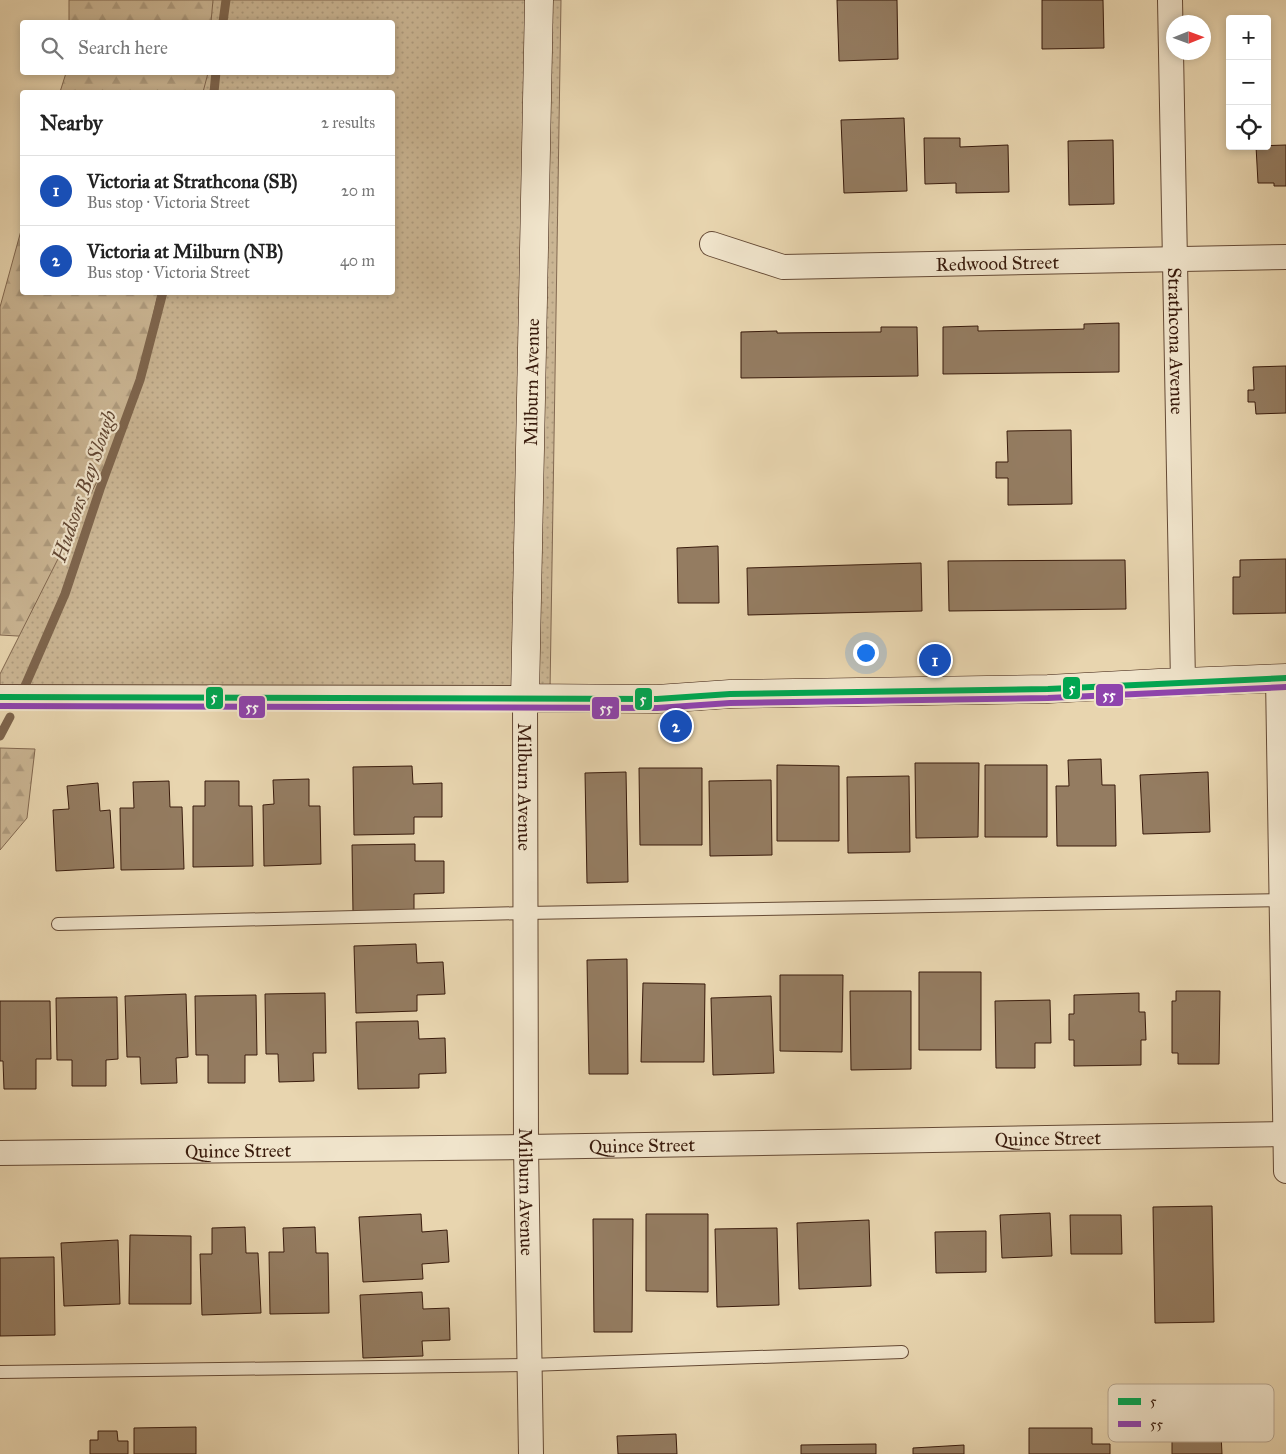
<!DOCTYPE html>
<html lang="en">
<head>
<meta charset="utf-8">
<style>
  body { margin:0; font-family:"IM FELL Great Primer",serif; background:#f2f2f2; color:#222 }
  .controls { position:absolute; right:15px; top:15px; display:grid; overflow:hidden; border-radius:5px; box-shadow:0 2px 8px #0003 }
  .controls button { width:45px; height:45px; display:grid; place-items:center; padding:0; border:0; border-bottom:1px solid #e0e0e0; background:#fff; color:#222; font:25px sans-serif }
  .compass { position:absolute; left:1166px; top:15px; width:45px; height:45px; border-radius:50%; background:#fff; box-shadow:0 2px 8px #0003; rotate:89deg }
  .you { position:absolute; left:865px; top:652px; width:18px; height:18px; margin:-12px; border:4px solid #fff; border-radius:50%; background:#1a73e8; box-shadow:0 0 0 8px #1a73e833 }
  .badge { display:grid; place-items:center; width:32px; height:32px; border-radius:50%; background:#8f2418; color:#fff; font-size:16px; font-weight:700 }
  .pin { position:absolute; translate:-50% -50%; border:2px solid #fff; box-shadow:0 1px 5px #0006 }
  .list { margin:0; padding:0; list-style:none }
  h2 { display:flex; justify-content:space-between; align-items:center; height:65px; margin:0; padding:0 20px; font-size:21px }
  h2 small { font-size:16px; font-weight:400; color:#767676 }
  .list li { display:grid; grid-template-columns:32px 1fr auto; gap:15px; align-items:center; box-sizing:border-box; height:70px; padding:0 20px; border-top:1px solid #e0e0e0 }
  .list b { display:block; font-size:19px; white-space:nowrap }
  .list p { margin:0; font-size:16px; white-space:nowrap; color:#767676 }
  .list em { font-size:16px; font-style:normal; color:#767676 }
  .icon { flex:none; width:28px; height:28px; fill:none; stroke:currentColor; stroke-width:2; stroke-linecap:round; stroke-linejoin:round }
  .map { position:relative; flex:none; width:1286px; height:1454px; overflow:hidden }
  .search { position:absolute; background:#fff; box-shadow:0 2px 8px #0003; left:20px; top:20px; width:375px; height:55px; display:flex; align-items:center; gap:12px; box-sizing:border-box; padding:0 18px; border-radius:5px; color:#767676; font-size:19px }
  .panel { position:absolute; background:#fff; box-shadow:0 2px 8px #0003; left:20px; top:90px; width:375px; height:205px; border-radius:5px }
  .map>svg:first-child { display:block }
  .forest { fill:url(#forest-firs); stroke:#826850 }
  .park { fill:url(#park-dots); stroke:#826850 }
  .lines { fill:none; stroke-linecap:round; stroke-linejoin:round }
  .stream { stroke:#7e654d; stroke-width:9 }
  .building { fill:#947c61; stroke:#391b0c }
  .lane-casing { stroke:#654a35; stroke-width:14 }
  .street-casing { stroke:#654a35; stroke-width:26 }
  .secondary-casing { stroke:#391b0c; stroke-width:29 }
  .lane { stroke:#f0e4cb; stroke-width:12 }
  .street { stroke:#f0e4cb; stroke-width:24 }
  .secondary { stroke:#f0e4cb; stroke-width:28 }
  .bus-1-casing { stroke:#f0e4cb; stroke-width:10 }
  .bus-2-casing { stroke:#f0e4cb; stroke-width:10 }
  .bus-1 { stroke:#00a651; stroke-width:6 }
  .bus-2 { stroke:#8e44ad; stroke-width:6 }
  .labels { text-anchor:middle; stroke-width:4.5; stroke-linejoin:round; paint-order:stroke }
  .street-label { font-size:19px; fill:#391b0c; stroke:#f0e4cb }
  .water-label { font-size:20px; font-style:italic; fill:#614632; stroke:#f0e4cb }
  .key { fill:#f0e4cb; stroke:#b9a892; stroke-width:1 }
  .key-label { font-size:14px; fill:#391b0c }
  .line-badge { stroke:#f0e4cb; stroke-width:2 }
  .badge-label { font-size:14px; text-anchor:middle; font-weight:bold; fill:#fff }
</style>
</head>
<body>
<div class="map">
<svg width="1286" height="1454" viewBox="0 0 1286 1454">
  <defs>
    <pattern id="forest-firs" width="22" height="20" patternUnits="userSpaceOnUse" patternTransform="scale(1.25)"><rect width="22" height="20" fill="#cab593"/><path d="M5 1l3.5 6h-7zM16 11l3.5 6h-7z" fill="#ae9b7e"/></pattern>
    <pattern id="park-dots" width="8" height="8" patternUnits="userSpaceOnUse" patternTransform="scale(1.25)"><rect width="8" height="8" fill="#cab593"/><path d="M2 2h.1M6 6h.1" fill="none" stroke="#ae9b7e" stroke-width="1.8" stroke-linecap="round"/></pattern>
  </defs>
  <rect width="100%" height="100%" fill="#e8d5af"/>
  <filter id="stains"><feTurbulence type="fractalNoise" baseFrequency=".004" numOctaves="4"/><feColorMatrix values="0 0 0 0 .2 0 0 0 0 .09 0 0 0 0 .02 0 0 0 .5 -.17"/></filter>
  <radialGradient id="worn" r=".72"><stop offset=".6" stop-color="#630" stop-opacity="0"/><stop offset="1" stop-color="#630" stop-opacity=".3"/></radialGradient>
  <path class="forest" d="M69,0h224l-3,22h-221z
    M66,73h219l-2,19h-223z
    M22,227v65l219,1 -101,350 -140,-8v-328z
    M0,748l35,1 -8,69 -27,32z"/>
  <path class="park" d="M213,0h348l-11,691 -550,6v-23l132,-262 26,-119 234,-1v-200h-189l5,-19 184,-1v-50h-181z"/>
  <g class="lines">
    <path class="stream" d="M223,22l3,-22
      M214,92l2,-20
      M25,686l40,-92 35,-105 40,-109 23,-88
      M0,736l10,-19"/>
  </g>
  <path class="building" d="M837,0h60l1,59 -59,2z
    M1042,0h61l1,48 -62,1z
    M904,118l3,73 -63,2 -3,-73z
    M924,138h36v9l48,-2 1,47 -53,1v-10l-31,1z
    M1113,140l1,64 -45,1 -1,-64z
    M1286,145v41h-12v-3h-16l-2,-37z
    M1119,323v49l-176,2v-47l35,-1v5l106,-2v-5z
    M881,327h36l1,49 -177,2v-46l36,-1v2l104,-1z
    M1286,366v47l-30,1 -1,-12h-7v-12h6l-1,-23z
    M1071,430l1,74 -64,1v-27h-12v-16h12l-1,-31z
    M718,546l1,57h-41l-1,-55z
    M1286,559v54l-53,1v-37h7v-17z
    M1125,560l1,49 -177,2 -1,-50z
    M921,563l1,48 -174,4 -1,-47z
    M1101,759l1,26h13l1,61h-59l-1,-60h13l-1,-26z
    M915,763h64l-1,74 -62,1z
    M777,765l62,1v75h-62z
    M985,765h62v72h-62z
    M412,766l1,18 29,-1v34h-28v17l-60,1 -1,-68z
    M639,768h63v77h-62z
    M626,772l2,110 -41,1 -2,-110z
    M1208,772l2,60 -67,2 -3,-59z
    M909,776l1,76 -62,1 -1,-76z
    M309,779v27h11l1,58 -57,2 -1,-61 11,-1 -1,-24z
    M771,780l1,75 -62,1 -1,-75z
    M169,781l1,26h12l2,62 -63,1 -1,-62h14l-1,-26z
    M205,781h34v25h13l1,60 -60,1v-61h12z
    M98,783l2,28 10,-1 4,58 -58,3 -3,-61 16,-1 -2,-23z
    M415,844v17h29v32l-30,1v18l-61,1 -1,-68z
    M416,944l1,19 26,-1 2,32 -28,1v16l-61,2 -2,-67z
    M627,959l1,115h-39l-2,-114z
    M919,972h62v78h-62z
    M780,975h63l-1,77 -62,-1z
    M643,983l62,1 -1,78h-63z
    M850,991h61v78l-60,1z
    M1176,991h44l-1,73h-41v-11h-6v-52h4z
    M325,993l1,60h-13l1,28 -35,1 -1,-28h-12l-1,-60z
    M1139,993v19h6l1,28h-5v25l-67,1v-26h-5v-26h5v-19z
    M186,994l2,63 -12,1 1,25 -36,1 -1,-27h-13l-2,-61z
    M256,995l1,60h-12v28h-37v-28h-12l-1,-59z
    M771,996l3,77 -61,2 -2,-77z
    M117,997l1,62 -12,1v26h-34v-26h-15l-1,-62z
    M1050,1000l1,43h-16v25h-39l-1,-67z
    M0,1001h50l1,58h-15v30h-32l-1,-28h-3z
    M418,1021l1,18 26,-1 1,35 -27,1v14l-61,1 -2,-67z
    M1212,1206l2,116 -59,1 -2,-116z
    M1050,1213l2,43 -50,2 -2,-43z
    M421,1214l1,18 25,-2 2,32 -27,2 1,15 -60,3 -4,-65z
    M646,1214h62v78l-62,-1z
    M1070,1215h51l1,39h-51z
    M593,1219h40l-1,113h-38z
    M869,1220l2,66 -72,3 -2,-66z
    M245,1227l1,26h12l3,60 -59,2 -2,-61h12v-26z
    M315,1227l1,26h12l1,60 -59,1 -1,-62h15l-1,-24z
    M777,1228l2,77 -62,2 -2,-78z
    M986,1231v41l-50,1 -1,-41z
    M130,1235l61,1v68h-62z
    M118,1240l2,64 -56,2 -3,-63z
    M54,1257l1,78 -55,1v-78z
    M422,1292l1,17 26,-1 1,32 -28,1 1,15 -60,2 -3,-63z
    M1172,1423h20l1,12 28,-1 1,20h-50z
    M196,1427v27h-62v-26z
    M1029,1428h63v16h18v10h-81z
    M98,1431h19l1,10h10v13h-38v-14h8z
    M676,1434l1,20h-59l-1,-18z
    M876,1444v10h-75v-9z
    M964,1445v9h-51v-6z"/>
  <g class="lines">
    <g class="lane-casing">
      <path id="lane" d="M58,924l467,-11 761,-13
        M0,1372l529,-7 373,-13"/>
    </g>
    <g class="street-casing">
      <g id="street">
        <path id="s1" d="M1170,0l13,682"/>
        <path id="s2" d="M712,244l71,23 503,-10"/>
        <path d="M1278,678l8,493"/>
        <path id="s3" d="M0,697l525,1 1,449 5,307"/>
        <path id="s4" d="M0,1153l526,-6 760,-13"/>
      </g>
    </g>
    <g class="secondary-casing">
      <path id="secondary" d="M539,0l-14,698 132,1 73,-5 318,-5 111,-6 127,-5"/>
    </g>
    <use href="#lane" class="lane"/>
    <use href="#street" class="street"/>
    <use href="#secondary" class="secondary"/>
    <g class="bus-1-casing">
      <path id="bus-1" d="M0,697l657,2 73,-5 318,-5 238,-11"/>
    </g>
    <g class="bus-2-casing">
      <path id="bus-2" d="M0,706l657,2 73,-5 318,-5 238,-11"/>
    </g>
    <use href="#bus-1" class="bus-1"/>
    <use href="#bus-2" class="bus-2"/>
  </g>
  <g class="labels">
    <g class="street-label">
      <text dy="7" stroke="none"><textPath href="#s2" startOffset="289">Redwood Street</textPath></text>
      <text dy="7" stroke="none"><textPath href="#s1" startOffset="341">Strathcona Avenue</textPath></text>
      <text transform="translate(531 382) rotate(-89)" y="7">Milburn Avenue</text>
      <text dy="7" stroke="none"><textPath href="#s3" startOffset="614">Milburn Avenue</textPath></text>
      <text dy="7" stroke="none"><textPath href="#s4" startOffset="1048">Quince Street</textPath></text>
      <text dy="7" stroke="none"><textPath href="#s4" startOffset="642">Quince Street</textPath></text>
      <text dy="7" stroke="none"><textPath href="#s4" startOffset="238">Quince Street</textPath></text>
      <text dy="7" stroke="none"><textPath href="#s3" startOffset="1019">Milburn Avenue</textPath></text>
    </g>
    <g class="water-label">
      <text transform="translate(84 486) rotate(-71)" y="7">Hudsons Bay Slough</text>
    </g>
  </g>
  <rect x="1108" y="1384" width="166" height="58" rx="8" class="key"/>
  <rect x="1118" y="1398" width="23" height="7" fill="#00a651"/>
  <rect x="1118" y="1421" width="23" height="6" fill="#8e44ad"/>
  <g class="key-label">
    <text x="1150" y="1406">5</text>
    <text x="1150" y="1429">55</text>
  </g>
  <g class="line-badge">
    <rect x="1062" y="676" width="19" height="24" rx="5" fill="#00a651"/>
    <rect x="1095" y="683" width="29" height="24" rx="5" fill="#8e44ad"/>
    <rect x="205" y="686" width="19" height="24" rx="5" fill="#00a651"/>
    <rect x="634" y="687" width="19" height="24" rx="5" fill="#00a651"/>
    <rect x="238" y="695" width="28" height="24" rx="5" fill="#8e44ad"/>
    <rect x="591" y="696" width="29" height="24" rx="5" fill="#8e44ad"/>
  </g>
  <g class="badge-label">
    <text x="1072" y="693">5</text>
    <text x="1109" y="700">55</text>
    <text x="214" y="702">5</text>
    <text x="643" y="704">5</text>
    <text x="252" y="712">55</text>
    <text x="606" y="713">55</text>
  </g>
  <rect width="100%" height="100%" filter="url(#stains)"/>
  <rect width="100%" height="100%" fill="url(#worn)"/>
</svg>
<div class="controls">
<button>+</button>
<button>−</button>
<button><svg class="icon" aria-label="locate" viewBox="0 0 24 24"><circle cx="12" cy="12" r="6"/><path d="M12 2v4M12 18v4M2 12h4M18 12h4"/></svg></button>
</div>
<svg class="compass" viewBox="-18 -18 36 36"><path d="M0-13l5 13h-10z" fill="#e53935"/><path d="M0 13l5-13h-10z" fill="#767676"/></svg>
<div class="you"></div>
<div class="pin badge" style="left:935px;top:660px;background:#1a4fb4">1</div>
<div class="pin badge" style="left:676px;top:726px;background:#1a4fb4">2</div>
<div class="search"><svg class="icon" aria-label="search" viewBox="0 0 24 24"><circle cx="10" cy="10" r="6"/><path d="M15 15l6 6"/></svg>Search here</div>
<section class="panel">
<h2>Nearby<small>2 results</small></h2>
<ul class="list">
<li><span class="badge" style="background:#1a4fb4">1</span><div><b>Victoria at Strathcona (SB)</b><p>Bus stop · Victoria Street</p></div><em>20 m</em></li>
<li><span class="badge" style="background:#1a4fb4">2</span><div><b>Victoria at Milburn (NB)</b><p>Bus stop · Victoria Street</p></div><em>40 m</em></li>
</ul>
</section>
</div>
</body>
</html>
